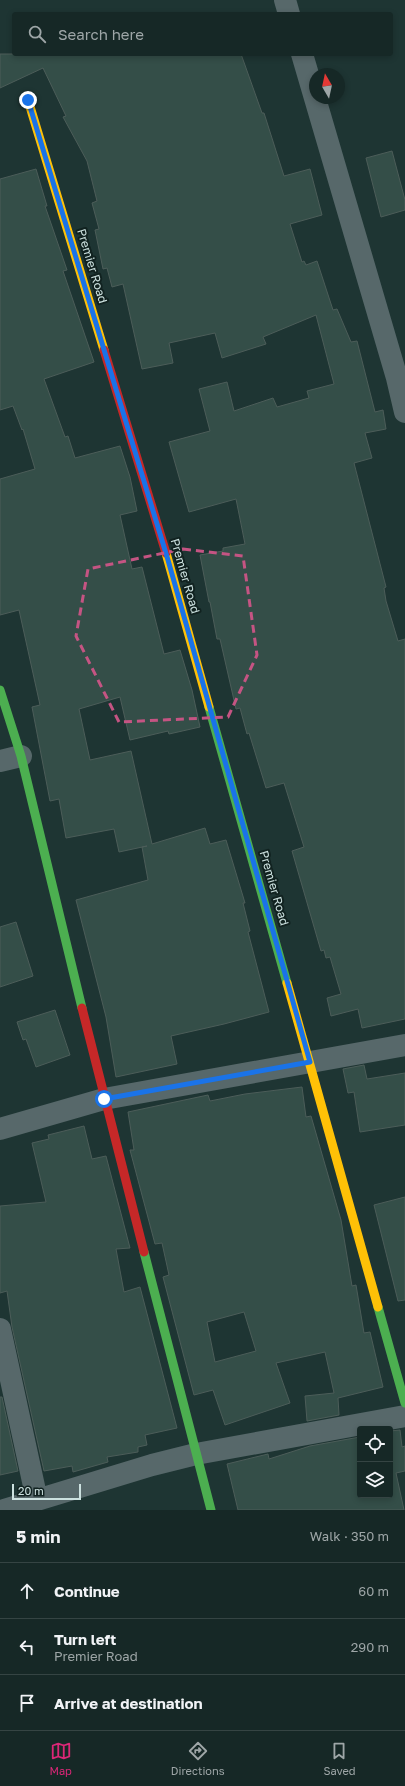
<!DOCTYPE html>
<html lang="en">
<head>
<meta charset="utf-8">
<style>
  body { margin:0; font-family:"Golos Text",sans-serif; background:#233432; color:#f1f3f6 }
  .controls { position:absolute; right:12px; bottom:12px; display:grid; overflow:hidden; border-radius:4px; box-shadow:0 2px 6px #0003 }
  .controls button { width:36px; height:36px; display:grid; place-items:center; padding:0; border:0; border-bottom:1px solid #354443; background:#162826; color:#f1f3f6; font:20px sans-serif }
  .compass { position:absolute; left:309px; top:68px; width:36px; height:36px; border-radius:50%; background:#162826; box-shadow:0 2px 6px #0003; rotate:351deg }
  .scale { position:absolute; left:12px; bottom:10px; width:69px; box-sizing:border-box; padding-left:4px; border:2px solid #cce1df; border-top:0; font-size:11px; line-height:14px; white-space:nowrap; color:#cce1df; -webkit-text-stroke:3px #112220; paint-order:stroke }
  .stop { position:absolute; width:12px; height:12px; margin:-9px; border:3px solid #1a73e8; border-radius:50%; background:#fff }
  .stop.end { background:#1a73e8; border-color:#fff; box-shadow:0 1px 4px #0008 }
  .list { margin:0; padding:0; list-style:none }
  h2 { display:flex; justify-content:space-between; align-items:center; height:52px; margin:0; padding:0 16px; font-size:17px }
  h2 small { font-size:13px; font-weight:400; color:#9ea6a7 }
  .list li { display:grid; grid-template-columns:26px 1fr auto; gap:12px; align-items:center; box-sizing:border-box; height:56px; padding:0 16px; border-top:1px solid #354443 }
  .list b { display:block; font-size:15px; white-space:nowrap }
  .list p { margin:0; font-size:13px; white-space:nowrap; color:#9ea6a7 }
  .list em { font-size:13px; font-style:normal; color:#9ea6a7 }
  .icon { flex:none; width:22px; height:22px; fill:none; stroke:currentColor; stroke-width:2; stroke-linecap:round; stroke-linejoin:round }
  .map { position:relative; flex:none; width:405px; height:1510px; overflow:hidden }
  .search { position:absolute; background:#162826; box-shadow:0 2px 6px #0003; left:12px; right:12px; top:12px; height:44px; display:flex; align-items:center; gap:10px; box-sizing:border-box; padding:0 14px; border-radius:4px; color:#9ea6a7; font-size:15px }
  .sheet { height:220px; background:#162826 }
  nav { display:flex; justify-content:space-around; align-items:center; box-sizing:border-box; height:56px; border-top:1px solid #354443; background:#162826; font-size:11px; color:#9ea6a7 }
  nav a { display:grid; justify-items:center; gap:2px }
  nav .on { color:#db2777 }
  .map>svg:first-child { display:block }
  .building { fill:#344e48; stroke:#4c5d59; fill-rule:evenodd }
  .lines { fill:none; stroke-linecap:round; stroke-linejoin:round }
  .street { stroke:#57686a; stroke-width:22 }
  .fast { stroke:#4caf50; stroke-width:9 }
  .slow { stroke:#ffc107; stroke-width:9 }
  .jam { stroke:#c62828; stroke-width:9 }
  .route { stroke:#1a73e8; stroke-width:5 }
  .marked { fill:none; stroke:#c55483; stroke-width:3; stroke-dasharray:8 5; stroke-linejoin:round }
  .labels { text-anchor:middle; stroke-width:4; stroke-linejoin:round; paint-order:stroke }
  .street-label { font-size:12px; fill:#cce1df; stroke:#112220 }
</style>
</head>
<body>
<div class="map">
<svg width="405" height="1510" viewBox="0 0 405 1510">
  <rect width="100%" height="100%" fill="#1e3533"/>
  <path class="building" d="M0,54h241l21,59h2l20,63 26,-7 12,46 -32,9 12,38 2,-1 2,4 11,-4 16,49 4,-1 14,33 6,-1 18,71 8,-2 3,19 -21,4 7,25 -18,5 32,124 -2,1 2,13 12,40 7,-2v380l-43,9 -4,-19 -27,7 -4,-18 14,-4 -11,-37 -4,1 -2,-8 -3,1 -29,-100 12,-4 -20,-64 -18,5 -17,-55 -2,1 -7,-26 -4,1 -16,-70h-3l-7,-37h-1l-9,-47 23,-4v-3l22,-4 -9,-45 -47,13 -20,-70 41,-11 -11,-42 28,-7 7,29 39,-13 4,9 32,-9 -2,-7 27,-7 -18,-69 -53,22 3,7 -44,14 -7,-25 -46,10 4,20 -31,6 -19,-85 -11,3 -5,-19 -4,1 -8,-39 4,-1 -7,-26 5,-2 -10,-40 -24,-44 3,-1 -23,-48 -43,20z
    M392,151l13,49v10l-24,7 -15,-59z
    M36,169l11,37h-2l22,64 -4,1 31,91 -50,17 21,58 3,-1 7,22 45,-12 10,31 7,34 -17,4 12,54 10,-2 22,87 16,-4 12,40 8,37 -31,7 -1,-3 -38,9 -10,-43 -41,12 11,51 41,-9 21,93 53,-16 5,16 16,-4 19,63h-2l7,28 -2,1 21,80 -45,12 -53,12 6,28 -61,13 -10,-60 -30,-117 72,-20 -6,-33 5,-1 -28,6 -5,-23 -48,9 -7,-39 -9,2 -18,-94 8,-2 -21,-95 -19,5v-136l35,-10 -12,-40 -1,1 -9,-24 -13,4v-231z
    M16,922l17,54 -33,11v-60z
    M55,1010l15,45 -34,12 -10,-28 -3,1 -6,-18z
    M364,1065l3,14 38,-6v52l-45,7 -6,-40 -6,1 -5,-24z
    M302,1087l4,30 5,-1 30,104 11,66 4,-1 8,48 6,-1 13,55 -45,11 1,17 -32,6 -2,-25 29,-3 -9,-41 -49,11 14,40 -65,22 -12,-35 -19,5 -31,-118 6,-2 -7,-32 -7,1 -25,-94h4l-6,-38 80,-17 2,6 35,-7zM244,1312l12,39 -41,11 -8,-40z
    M84,1126l8,33 14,-3 24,92 -14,1 8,43 16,-5 37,141 -32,7 2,10 -9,2v5l-31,5 1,5 -35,10 -1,-6 -28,5 -32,-144 -5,-36 -7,2v-87l46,-4 -14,-59 17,-4 -1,-4z
    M405,1197v103l-7,1 -24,-96z
    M0,1397h2l16,74 -18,4z
    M400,1430l2,17 3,-1v25l-9,2 8,37h-166l-11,-46 41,-10 1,5 41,-13 50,-9v58h30v-64z"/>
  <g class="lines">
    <path class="street" d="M285,0l4,14
      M302,54l95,324 8,34
      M0,761l21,-5
      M0,1129l104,-30 301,-54
      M0,1329l37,171
      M4,1510l148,-45 44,-11 209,-38"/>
    <path class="fast" d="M0,690l21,66 61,252
      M209,707l78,276
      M144,1252l67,258
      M378,1307l27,96"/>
    <path class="slow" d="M28,100l76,250
      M166,553l43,154
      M287,983l91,324"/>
    <path class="jam" d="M104,350l62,203
      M82,1008l62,244"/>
  </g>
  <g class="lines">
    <path class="route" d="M28,100l140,460 142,502 -206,37"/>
  </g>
  <path class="marked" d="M183,549l60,7 14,99 -29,62 -109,5 -43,-86 12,-67z"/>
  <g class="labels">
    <g class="street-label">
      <text transform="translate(92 266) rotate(73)" y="4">Premier Road</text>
      <text transform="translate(185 576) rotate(74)" y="4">Premier Road</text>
      <text transform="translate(274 888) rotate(74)" y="4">Premier Road</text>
    </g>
  </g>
</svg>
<div class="controls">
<button><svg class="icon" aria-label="locate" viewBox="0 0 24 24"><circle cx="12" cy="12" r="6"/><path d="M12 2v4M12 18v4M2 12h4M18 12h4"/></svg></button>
<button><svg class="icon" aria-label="layers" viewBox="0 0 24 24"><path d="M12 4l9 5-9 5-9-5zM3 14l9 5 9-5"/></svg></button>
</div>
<svg class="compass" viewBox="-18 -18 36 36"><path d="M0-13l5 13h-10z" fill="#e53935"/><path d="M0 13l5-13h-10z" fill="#9ea6a7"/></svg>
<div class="scale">20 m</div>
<div class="stop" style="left:104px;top:1099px"></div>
<div class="stop end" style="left:28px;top:100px"></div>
<div class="search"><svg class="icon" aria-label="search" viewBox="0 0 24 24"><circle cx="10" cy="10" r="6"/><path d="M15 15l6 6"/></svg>Search here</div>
</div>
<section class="sheet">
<h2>5 min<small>Walk · 350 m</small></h2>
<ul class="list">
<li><svg class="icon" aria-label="ahead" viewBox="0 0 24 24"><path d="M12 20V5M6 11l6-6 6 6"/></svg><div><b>Continue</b></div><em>60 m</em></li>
<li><svg class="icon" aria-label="left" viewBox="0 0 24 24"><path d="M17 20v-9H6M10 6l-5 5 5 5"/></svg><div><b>Turn left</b><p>Premier Road</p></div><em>290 m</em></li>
<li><svg class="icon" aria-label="arrive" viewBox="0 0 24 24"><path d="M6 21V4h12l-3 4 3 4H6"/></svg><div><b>Arrive at destination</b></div></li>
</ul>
</section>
<nav>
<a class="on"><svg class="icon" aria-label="map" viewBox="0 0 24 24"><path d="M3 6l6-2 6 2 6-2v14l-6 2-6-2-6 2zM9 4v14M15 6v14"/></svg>Map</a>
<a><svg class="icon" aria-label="directions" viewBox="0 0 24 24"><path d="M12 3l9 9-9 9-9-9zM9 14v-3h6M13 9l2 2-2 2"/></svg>Directions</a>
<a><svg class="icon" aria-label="saved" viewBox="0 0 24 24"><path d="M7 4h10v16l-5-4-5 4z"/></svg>Saved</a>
</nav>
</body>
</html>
